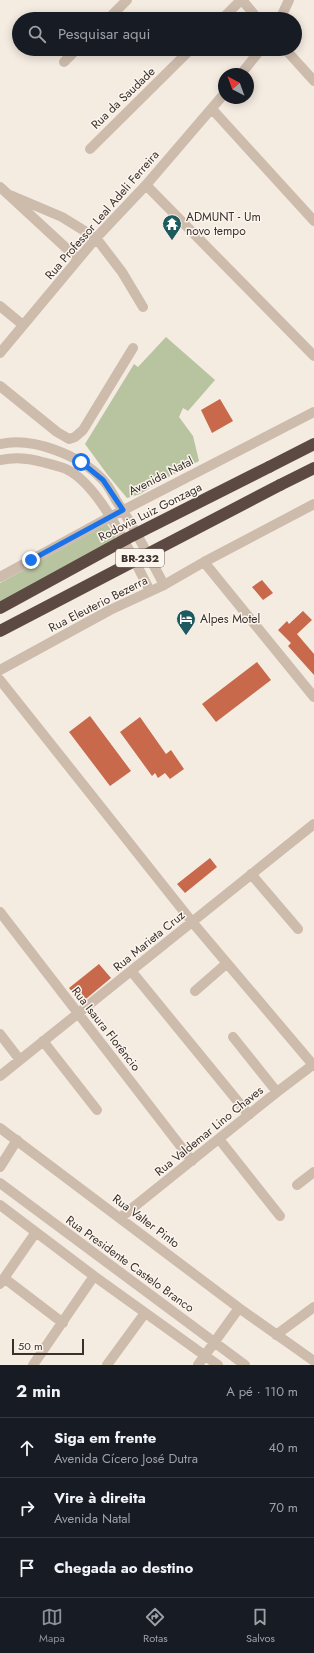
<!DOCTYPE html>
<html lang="pt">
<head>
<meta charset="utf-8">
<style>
  body { margin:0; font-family:Jost,sans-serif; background:#242831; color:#f1f3f6 }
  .compass { position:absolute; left:218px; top:68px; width:36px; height:36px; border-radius:50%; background:#171b24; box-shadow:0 2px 10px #0003; rotate:319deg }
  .scale { position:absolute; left:12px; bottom:10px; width:72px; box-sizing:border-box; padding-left:4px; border:2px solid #3b302b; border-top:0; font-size:11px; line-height:14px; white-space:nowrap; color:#3b302b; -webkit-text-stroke:3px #fbf5ee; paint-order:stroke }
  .stop { position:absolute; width:12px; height:12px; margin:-9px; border:3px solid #1a73e8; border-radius:50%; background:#fff }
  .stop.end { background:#1a73e8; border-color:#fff; box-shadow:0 1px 4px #0008 }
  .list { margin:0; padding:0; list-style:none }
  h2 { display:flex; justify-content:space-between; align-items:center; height:52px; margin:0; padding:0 16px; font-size:17px }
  h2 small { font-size:13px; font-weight:400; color:#9ea1a6 }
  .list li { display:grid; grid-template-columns:26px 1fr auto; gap:12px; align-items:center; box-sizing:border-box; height:60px; padding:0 16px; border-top:1px solid #363941 }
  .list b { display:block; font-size:15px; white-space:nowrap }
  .list p { margin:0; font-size:13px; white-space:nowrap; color:#9ea1a6 }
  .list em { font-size:13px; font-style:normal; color:#9ea1a6 }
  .icon { flex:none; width:22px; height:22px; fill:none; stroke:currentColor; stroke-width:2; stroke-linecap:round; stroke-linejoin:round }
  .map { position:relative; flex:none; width:314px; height:1365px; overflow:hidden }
  .search { position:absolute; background:#171b24; box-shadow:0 2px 10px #0003; left:12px; right:12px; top:12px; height:44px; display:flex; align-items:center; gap:10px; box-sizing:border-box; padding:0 14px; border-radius:22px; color:#9ea1a6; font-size:15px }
  .sheet { height:232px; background:#171b24 }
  nav { display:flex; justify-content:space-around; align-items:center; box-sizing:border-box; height:56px; border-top:1px solid #363941; background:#171b24; font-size:11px; color:#9ea1a6 }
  nav a { display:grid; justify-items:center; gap:2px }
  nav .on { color:#8c9099 }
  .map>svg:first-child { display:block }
  .green { fill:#b8c4a0 }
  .building { fill:#c8694b }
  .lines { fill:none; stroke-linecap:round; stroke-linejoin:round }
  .minor { stroke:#cdbbac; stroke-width:10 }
  .highway { stroke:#5c4a42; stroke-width:12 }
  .highway-bridge { stroke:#5c4a42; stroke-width:12 }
  .route { stroke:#1a73e8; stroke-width:5 }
  .labels { text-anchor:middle; stroke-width:3; stroke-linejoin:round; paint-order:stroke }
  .shield { fill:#fbf5ee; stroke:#756b66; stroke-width:1 }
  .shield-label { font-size:11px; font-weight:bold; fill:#3b302b }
  .street-label { font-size:12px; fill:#3b302b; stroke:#fbf5ee }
  .poi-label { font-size:12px; fill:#3b302b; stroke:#fbf5ee; text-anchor:start }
</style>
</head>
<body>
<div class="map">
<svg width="314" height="1365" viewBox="0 0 314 1365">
  <rect width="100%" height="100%" fill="#f4ebe1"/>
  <path class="green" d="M166,337l49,43 -27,31 -5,-3 -4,9 14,19 6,25 -27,14 -32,19 -13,4 -20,-24 -22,-30 49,-80 4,3z
    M107,524l14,21 -121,64v-26z"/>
  <path class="building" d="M220,399l13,22 -21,12 -11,-23z
    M262,580l11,13 -10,7 -11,-13z
    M303,611l9,9 -15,14 17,20v21l-26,-29 3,-3 -13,-13 9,-9 2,3z
    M257,662l14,18 -55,42 -14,-18z
    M90,716l41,55 -21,15 -41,-54z
    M140,717l26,37 5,-4 13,19 -14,10 -5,-6 -7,5 -3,-5 -3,3 -32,-44z
    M210,858l7,9 -32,26 -8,-9z
    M99,964l12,14 -30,25 -12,-15z"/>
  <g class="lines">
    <path class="minor" d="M242,0l16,19
      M108,19l19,-19
      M222,19l19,-19
      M280,19l9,-19
      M285,49l29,32
      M64,62l13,-13
      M241,74l20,-25
      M212,109l102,112
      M90,149l101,-100
      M146,185l168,171
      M0,187l78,72
      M10,195l52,22 34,21 26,34 21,35
      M0,306l23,19
      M0,353l96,-115 50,-53 78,-91
      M0,386l57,46 12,7 6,-2 8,-7 50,-82
      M0,444c33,-7 80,11 103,36 5,5 9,13 13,20 18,27 33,56 48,85
      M0,460c14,-3 29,-2 42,2 8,2 17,4 24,7 35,16 66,88 84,122
      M204,562l110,135
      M0,577l110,-60 204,-105
      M0,670l110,-60 54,-25 40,-23 110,-58
      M0,680l193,243 121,143
      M251,874l47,55
      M0,912l192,249
      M132,972l117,143
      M195,991l31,-27
      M0,1034l20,26
      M233,1037l44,55
      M43,1041l54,69
      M0,1076l314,-252
      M0,1128l239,180 75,53
      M219,1139l61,77
      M0,1167l17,-27
      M0,1183l245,182
      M297,1185l17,-13
      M0,1205l94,71 124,89
      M120,1218l157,-126 37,-28
      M4,1278l59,45
      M0,1284l36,-52
      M276,1335l38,-28
      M33,1365l61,-89
      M107,1365l38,-52
      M198,1365l41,-57"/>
    <path class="highway" d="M269,467l45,-23
      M280,485l34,-17"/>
    <path class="highway-bridge" d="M0,608l128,-70 141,-71
      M0,631l280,-146"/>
  </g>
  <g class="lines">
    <path class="route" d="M31,560l92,-50 -20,-30 -22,-18"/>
  </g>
  <defs>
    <g id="temple-pin" transform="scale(1)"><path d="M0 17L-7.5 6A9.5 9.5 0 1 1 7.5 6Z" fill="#1f5a5e" stroke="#fbf5ee"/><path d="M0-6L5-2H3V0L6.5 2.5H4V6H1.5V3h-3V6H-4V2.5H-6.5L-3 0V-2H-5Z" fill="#fff"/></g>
    <g id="hotel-pin" transform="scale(1)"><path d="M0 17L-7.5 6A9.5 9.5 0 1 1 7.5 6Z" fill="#1f5a5e" stroke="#fbf5ee"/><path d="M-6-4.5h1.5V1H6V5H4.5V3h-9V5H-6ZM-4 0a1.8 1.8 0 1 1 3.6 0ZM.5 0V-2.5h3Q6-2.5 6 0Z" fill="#fff"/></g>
  </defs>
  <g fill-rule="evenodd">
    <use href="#temple-pin" x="172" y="224"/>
    <use href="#hotel-pin" x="186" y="619"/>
  </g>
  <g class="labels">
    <rect class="shield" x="116" y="549" width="48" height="18" rx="3"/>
    <g class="shield-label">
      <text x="140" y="562">BR-232</text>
    </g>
    <g class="street-label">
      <text transform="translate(123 98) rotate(-44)" y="4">Rua da Saudade</text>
      <text transform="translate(102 215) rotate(-49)" y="4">Rua Professor Leal Adeli Ferreira</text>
      <text transform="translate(161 476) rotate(-27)" y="4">Avenida Natal</text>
      <text transform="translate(150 512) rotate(-27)" y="4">Rodovia Luiz Gonzaga</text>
      <text transform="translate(98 604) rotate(-27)" y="4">Rua Eleuterio Bezerra</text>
      <text transform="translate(149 941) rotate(-39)" y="4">Rua Marieta Cruz</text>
      <text transform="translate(106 1029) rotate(52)" y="4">Rua Isaura Florêncio</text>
      <text transform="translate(209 1131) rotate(-39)" y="4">Rua Valdemar Lino Chaves</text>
      <text transform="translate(146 1221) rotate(37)" y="4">Rua Valter Pinto</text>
      <text transform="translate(130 1264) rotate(36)" y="4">Rua Presidente Castelo Branco</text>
    </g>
    <g class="poi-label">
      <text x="186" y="221">ADMUNT - Um<tspan x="186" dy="14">novo tempo</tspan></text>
      <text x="200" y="623">Alpes Motel</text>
    </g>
  </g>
</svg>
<svg class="compass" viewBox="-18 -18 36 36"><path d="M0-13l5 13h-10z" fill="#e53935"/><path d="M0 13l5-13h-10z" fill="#9ea1a6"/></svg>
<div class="scale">50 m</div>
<div class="stop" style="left:81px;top:462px"></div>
<div class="stop end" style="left:31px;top:560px"></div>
<div class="search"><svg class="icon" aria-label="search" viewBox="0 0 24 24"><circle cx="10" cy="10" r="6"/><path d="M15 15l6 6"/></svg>Pesquisar aqui</div>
</div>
<section class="sheet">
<h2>2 min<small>A pé · 110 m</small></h2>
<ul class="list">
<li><svg class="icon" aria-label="ahead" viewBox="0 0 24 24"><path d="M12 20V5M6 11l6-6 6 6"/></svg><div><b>Siga em frente</b><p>Avenida Cícero José Dutra</p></div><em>40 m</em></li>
<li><svg class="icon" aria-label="right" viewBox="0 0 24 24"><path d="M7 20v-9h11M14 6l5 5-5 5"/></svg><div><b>Vire à direita</b><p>Avenida Natal</p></div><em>70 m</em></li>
<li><svg class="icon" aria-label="arrive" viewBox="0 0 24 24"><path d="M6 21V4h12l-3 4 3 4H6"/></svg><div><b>Chegada ao destino</b></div></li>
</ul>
</section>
<nav>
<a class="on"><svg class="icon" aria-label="map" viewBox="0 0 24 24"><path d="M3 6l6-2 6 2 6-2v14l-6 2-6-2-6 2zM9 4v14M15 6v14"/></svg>Mapa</a>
<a><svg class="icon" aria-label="directions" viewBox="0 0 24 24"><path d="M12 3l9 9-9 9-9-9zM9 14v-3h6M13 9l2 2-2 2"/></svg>Rotas</a>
<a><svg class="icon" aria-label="saved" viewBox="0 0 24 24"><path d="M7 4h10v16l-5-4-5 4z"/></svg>Salvos</a>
</nav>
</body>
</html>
